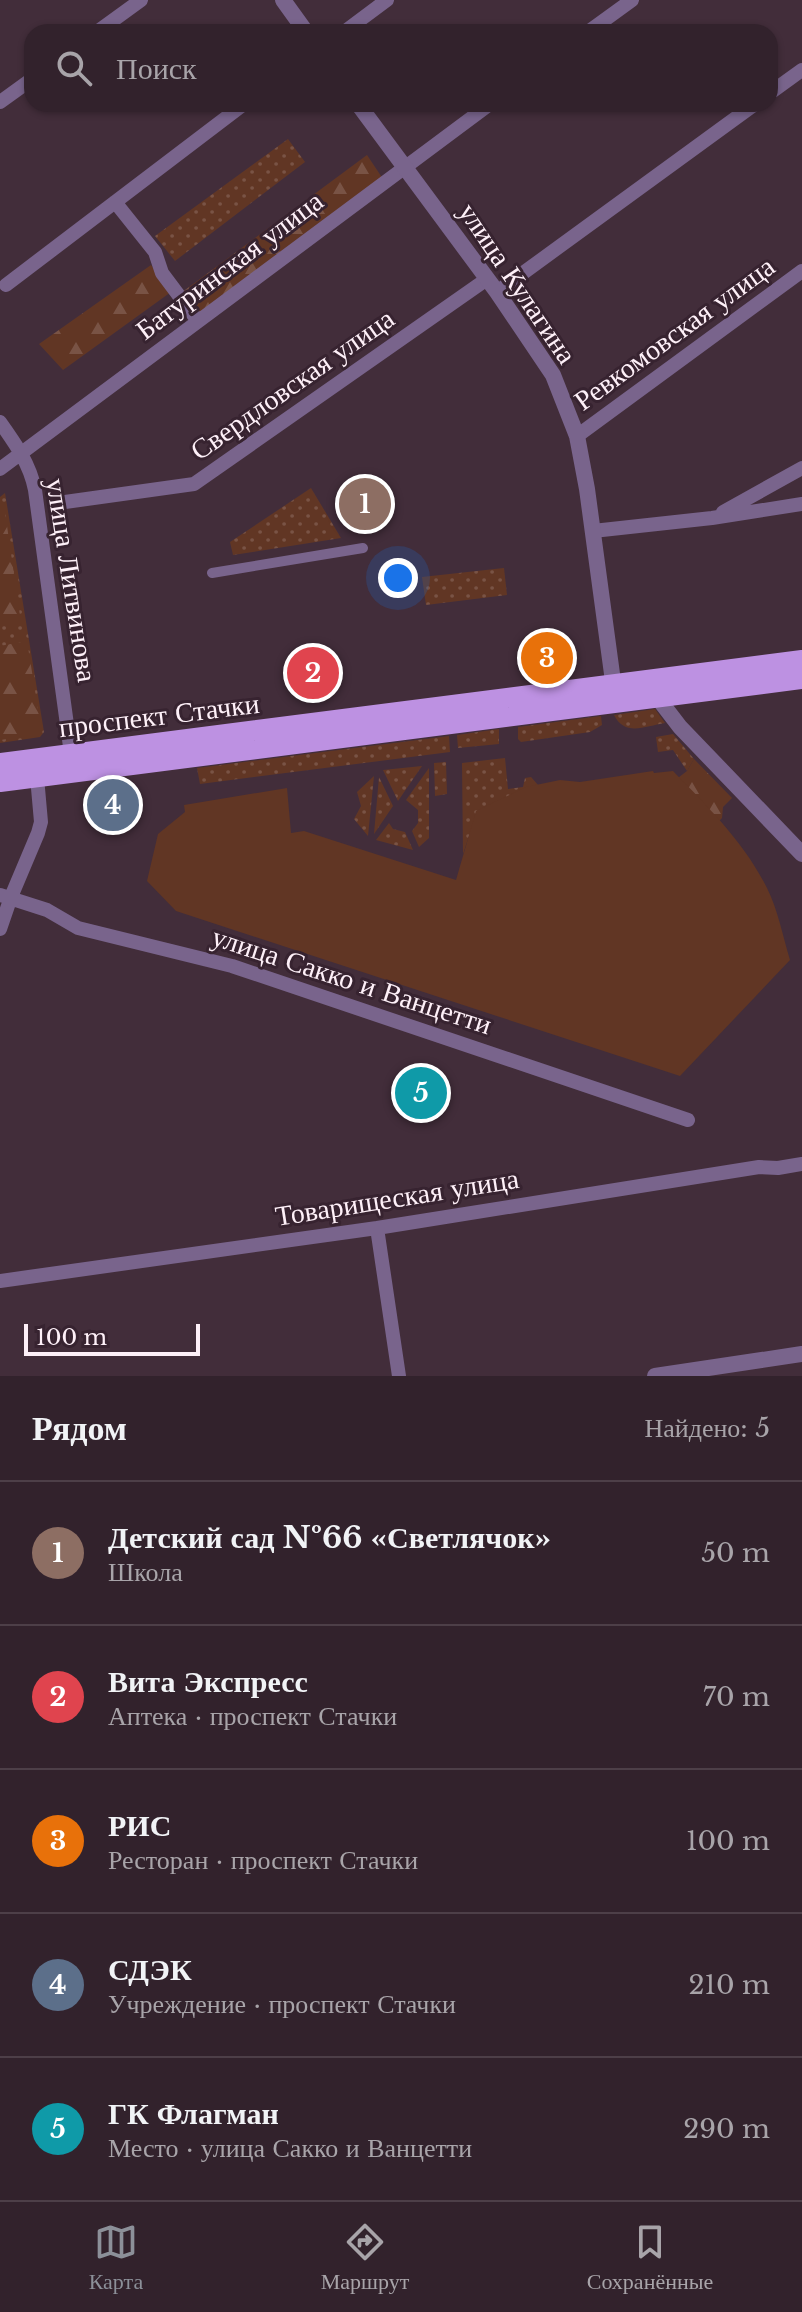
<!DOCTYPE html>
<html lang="ru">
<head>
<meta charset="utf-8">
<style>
  body { margin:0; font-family:"Libre Baskerville",serif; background:#3a2a34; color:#f1f3f6 }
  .scale { position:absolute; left:24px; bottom:20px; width:176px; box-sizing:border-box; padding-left:8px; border:4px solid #fef0f8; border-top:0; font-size:22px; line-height:28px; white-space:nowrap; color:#fef0f8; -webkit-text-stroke:6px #372330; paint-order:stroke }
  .you { position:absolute; left:398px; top:578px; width:28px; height:28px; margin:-20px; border:6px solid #fff; border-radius:50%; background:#1a73e8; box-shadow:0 0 0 12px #1a73e833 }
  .badge { display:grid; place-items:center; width:52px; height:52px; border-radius:50%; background:#8c9099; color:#fff; font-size:26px; font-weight:700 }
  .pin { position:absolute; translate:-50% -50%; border:4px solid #fff; box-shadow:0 2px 8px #0006 }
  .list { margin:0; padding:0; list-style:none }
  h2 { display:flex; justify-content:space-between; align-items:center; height:104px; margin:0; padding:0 32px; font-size:34px }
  h2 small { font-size:26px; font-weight:400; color:#a8a4a9 }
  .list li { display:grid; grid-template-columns:52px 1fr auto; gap:24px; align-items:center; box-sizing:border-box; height:144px; padding:0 32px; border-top:2px solid #4d3f48 }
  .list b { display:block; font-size:30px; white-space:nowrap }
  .list p { margin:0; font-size:26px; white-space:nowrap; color:#a8a4a9 }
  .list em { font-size:26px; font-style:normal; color:#a8a4a9 }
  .icon { flex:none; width:44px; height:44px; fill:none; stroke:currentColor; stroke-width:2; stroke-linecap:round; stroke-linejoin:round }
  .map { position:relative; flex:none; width:802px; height:1376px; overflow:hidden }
  .search { position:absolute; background:#32222c; box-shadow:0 2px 6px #0004; left:24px; right:24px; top:24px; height:88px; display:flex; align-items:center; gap:20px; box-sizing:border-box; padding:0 28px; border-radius:24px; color:#a8a4a9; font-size:30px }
  .sheet { height:824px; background:#32222c }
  nav { display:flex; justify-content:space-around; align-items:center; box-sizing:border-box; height:112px; border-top:2px solid #4d3f48; background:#32222c; font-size:22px; color:#a8a4a9 }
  nav a { display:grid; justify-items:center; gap:4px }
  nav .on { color:#8c9099 }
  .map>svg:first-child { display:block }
  .grass { fill:url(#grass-dots) }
  .forest { fill:url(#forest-firs) }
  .pitch { fill:#613624 }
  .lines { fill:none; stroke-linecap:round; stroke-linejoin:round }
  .pedestrian { stroke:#79648c; stroke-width:10 }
  .minor { stroke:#79648c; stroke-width:14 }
  .tertiary { stroke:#79648c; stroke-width:16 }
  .primary { stroke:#bd91e2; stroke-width:20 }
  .labels { text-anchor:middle; stroke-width:6; stroke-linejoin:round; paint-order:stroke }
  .street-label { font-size:28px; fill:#fef0f8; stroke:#372330 }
</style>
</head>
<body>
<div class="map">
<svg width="802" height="1376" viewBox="0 0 802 1376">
  <defs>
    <pattern id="grass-dots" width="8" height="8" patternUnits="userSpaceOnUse" patternTransform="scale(2)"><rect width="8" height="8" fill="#613624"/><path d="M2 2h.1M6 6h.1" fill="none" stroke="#795345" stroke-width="1.8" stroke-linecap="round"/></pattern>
    <pattern id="forest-firs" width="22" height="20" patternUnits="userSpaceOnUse" patternTransform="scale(2)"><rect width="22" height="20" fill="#613624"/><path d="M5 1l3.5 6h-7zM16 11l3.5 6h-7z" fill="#795345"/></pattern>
  </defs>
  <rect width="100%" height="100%" fill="#422d3a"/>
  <path class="grass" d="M288,139l17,23 -130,99 -20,-25z
    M311,488l30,50 -108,17 -3,-13z
    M5,493l39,239 -4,5 -40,6v-246z
    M504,568l3,27 -81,10 -4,-28z
    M655,709l10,14c-20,3 -40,14 -51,-8z
    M601,716l1,9 -12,7 -69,10 -3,-3v-12z
    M499,729v15l-41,4 -1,-13z
    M673,734l21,25 -7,12 -14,-21 -15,2 -2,-15z
    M449,736l1,16 -250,32 -3,-16z
    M505,758l3,31 15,-2 2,-9 6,-1 7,8 -69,51 -6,18 -1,-91z
    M446,762l1,32 -12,2 -1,-33z
    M422,766l-24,35 -15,-31z
    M429,768v70l-10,9 -7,-16 6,-8v-13l-12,-10z
    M374,776l-6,60 -14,-17 7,-13 -4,-14z
    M379,777l14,29 -19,28z
    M389,823l4,6 12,3 8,18 -37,-10z"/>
  <path class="forest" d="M367,155l16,24 -184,138 -18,-24z
    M151,265l20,27 -108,78 -24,-26z
    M4,505l17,118 -21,3v-118z
    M27,641l15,93 -42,6v-94z
    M694,759l38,39 -9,9 -1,11 -16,17 -32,-54 13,-10z"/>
  <path class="pitch" d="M653,771l1,2 19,-2c35,36 71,71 94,117 11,22 16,49 23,72l-110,116 -504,-165 -29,-30 11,-47 27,-22 -1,-7 103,-17 4,45 13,-2 152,49 20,-69 50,-24 34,-7 20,2z"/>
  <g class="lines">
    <path class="pedestrian" d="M212,573l151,-25"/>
    <path class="minor" d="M97,32l44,-32
      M344,32l43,-32
      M588,32l44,-32
      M770,93l32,-23
      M0,102l32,-23
      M115,202l40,50 7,21 36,48
      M6,285l238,-181
      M497,292l258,-188
      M0,422c15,21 30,42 35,68l36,264
      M577,436l225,-165
      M0,469l490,-365
      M65,502l129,-18 293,-205
      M723,512l79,-44
      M593,531l119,-13 90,-14
      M0,895l47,15 31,18 154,38 456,154
      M0,929l11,-32 27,-64 3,-11 -4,-45
      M377,1228l22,148
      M0,1281l377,-53 382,-61 19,1 24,-4"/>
    <path class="tertiary" d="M283,0l23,32
      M358,104l139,188 56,83 24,61 10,53 28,207
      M657,697l23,30 122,127
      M655,1376l147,-22"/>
    <path class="primary" d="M0,763l802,-103
      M0,782l802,-103"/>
  </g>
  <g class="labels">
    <g class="street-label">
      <text transform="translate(229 265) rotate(-37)" y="10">Батуринская улица</text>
      <text transform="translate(518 283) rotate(56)" y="10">улица Кулагина</text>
      <text transform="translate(674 333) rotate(-36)" y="10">Ревкомовская улица</text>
      <text transform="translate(292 384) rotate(-35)" y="10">Свердловская улица</text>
      <text transform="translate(72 580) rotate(81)" y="10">улица Литвинова</text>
      <text transform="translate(159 715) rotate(-7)" y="10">проспект Стачки</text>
      <text transform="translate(352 980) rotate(18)" y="10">улица Сакко и Ванцетти</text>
      <text transform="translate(397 1197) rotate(-9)" y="10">Товарищеская улица</text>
    </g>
  </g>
</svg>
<div class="scale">100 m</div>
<div class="you"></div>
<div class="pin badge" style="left:365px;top:504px;background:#8d6e63">1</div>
<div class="pin badge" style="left:313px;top:673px;background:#e0444e">2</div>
<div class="pin badge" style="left:547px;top:658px;background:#e8710a">3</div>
<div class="pin badge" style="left:113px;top:805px;background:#5c6f8a">4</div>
<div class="pin badge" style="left:421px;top:1093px;background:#0f9aa8">5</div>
<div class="search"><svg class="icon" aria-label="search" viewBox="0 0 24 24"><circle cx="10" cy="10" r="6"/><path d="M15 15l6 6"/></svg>Поиск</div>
</div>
<section class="sheet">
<h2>Рядом<small>Найдено: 5</small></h2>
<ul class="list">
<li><span class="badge" style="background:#8d6e63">1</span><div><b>Детский сад №66 «Светлячок»</b><p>Школа</p></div><em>50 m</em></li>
<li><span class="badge" style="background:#e0444e">2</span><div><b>Вита Экспресс</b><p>Аптека · проспект Стачки</p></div><em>70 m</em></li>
<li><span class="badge" style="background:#e8710a">3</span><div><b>РИС</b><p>Ресторан · проспект Стачки</p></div><em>100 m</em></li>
<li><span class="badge" style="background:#5c6f8a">4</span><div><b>СДЭК</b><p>Учреждение · проспект Стачки</p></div><em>210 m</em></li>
<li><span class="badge" style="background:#0f9aa8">5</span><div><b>ГК Флагман</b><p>Место · улица Сакко и Ванцетти</p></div><em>290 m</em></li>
</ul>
</section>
<nav>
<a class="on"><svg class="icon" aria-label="map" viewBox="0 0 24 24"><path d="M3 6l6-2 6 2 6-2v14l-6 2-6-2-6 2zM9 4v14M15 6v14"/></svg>Карта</a>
<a><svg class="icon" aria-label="directions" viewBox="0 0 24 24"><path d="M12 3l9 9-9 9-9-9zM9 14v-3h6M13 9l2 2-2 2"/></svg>Маршрут</a>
<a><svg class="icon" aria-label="saved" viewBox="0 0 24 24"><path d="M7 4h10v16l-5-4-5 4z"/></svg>Сохранённые</a>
</nav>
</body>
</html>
